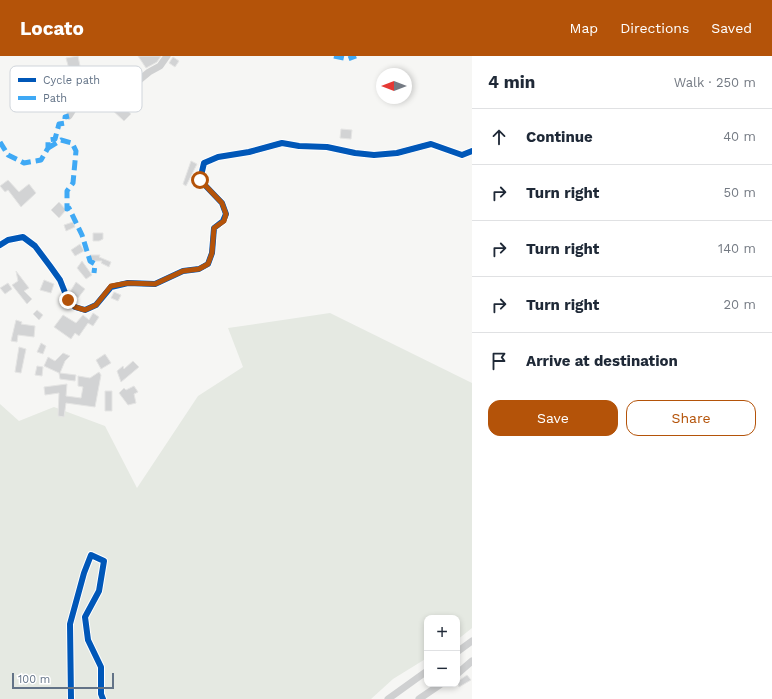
<!DOCTYPE html>
<html lang="en">
<head>
<meta charset="utf-8">
<style>
  body { margin:0; font-family:"Work Sans",sans-serif; background:#f2f2f3; color:#1f2937 }
  .controls { position:absolute; right:12px; bottom:12px; display:grid; overflow:hidden; border-radius:8px; box-shadow:0 2px 6px #0003 }
  .controls button { width:36px; height:36px; display:grid; place-items:center; padding:0; border:0; border-bottom:1px solid #e0e1e3; background:#fff; color:#1f2937; font:20px sans-serif }
  .compass { position:absolute; left:376px; top:12px; width:36px; height:36px; border-radius:50%; background:#fff; box-shadow:0 2px 6px #0003; rotate:270deg }
  .scale { position:absolute; left:12px; bottom:10px; width:102px; box-sizing:border-box; padding-left:4px; border:2px solid #637387; border-top:0; font-size:11px; line-height:14px; white-space:nowrap; color:#637387; -webkit-text-stroke:3px #fff; paint-order:stroke }
  .stop { position:absolute; width:12px; height:12px; margin:-9px; border:3px solid #b45309; border-radius:50%; background:#fff }
  .stop.end { background:#b45309; border-color:#fff; box-shadow:0 1px 4px #0008 }
  .list { margin:0; padding:0; list-style:none }
  h2 { display:flex; justify-content:space-between; align-items:center; height:52px; margin:0; padding:0 16px; font-size:17px }
  h2 small { font-size:13px; font-weight:400; color:#747a83 }
  .list li { display:grid; grid-template-columns:26px 1fr auto; gap:12px; align-items:center; box-sizing:border-box; height:56px; padding:0 16px; border-top:1px solid #e0e1e3 }
  .list b { display:block; font-size:15px; white-space:nowrap }
  .list em { font-size:13px; font-style:normal; color:#747a83 }
  .actions { display:flex; gap:8px; padding:12px 16px }
  .actions a { flex:1; padding:9px 0; border:1px solid #b45309; border-radius:12px; text-align:center; font-size:14px; color:#b45309 }
  .actions .main { background:#b45309; color:#fff }
  .icon { flex:none; width:22px; height:22px; fill:none; stroke:currentColor; stroke-width:2; stroke-linecap:round; stroke-linejoin:round }
  .map { position:relative; flex:none; width:472px; height:643px; overflow:hidden }
  header { display:flex; align-items:center; gap:24px; box-sizing:border-box; height:56px; padding:0 20px; background:#b45309; color:#fff }
  header strong { font-size:19px }
  nav { display:flex; gap:22px; margin-inline-start:auto; font-size:14px }
  main { display:flex }
  aside { flex:1; background:#fff }
  .map>svg:first-child { display:block }
  .green { fill:#e5e9e2 }
  .building { fill:#d2d3d4; stroke:#e5e5e4 }
  .lines { fill:none; stroke-linecap:round; stroke-linejoin:round }
  .minor { stroke:#cfd0d1; stroke-width:7 }
  .quiet { stroke:#3fa9f5; stroke-width:5; stroke-dasharray:10 5; stroke-linecap:butt }
  .cycleway-casing { stroke:#fff; stroke-width:8 }
  .cycleway { stroke:#0057b8; stroke-width:6 }
  .route { stroke:#b45309; stroke-width:5 }
  .key { fill:#fff; stroke:#d0d5db; stroke-width:1 }
  .key-label { font-size:11px; fill:#637387 }
</style>
</head>
<body>
<header>
<strong>Locato</strong>
<nav><a>Map</a><a>Directions</a><a>Saved</a></nav>
</header>
<main>
<div class="map">
<svg width="472" height="643" viewBox="0 0 472 643">
  <rect width="100%" height="100%" fill="#f6f6f4"/>
  <path class="green" d="M330,257l142,70v245l-15,12v-22h-30v40l-34,21 -22,20h-371v-295l19,17 35,-14 51,19 32,62 61,-92 45,-29 -15,-39z"/>
  <path class="building" d="M78,0l2,10 -11,3 -3,-11z
    M138,0h23l-4,6 -11,6z
    M173,1l6,4 -4,6 -6,-4z
    M119,47l12,11 -7,7 -14,-13z
    M341,73l11,1 -1,9 -11,-1z
    M191,105l6,3 -11,22 -3,-2z
    M8,124l11,12 10,-8 7,9 -15,14 -13,-17 -3,2 -5,-6z
    M59,146l7,8 -7,8 -8,-8z
    M73,166l2,5 -9,4 -2,-6z
    M93,177h10v6l-4,2h-6z
    M80,188l4,7 -9,5 -4,-6z
    M90,199h10l-1,2 12,5 -2,5 -8,-4 1,-2h-13z
    M82,205l10,14 -6,4 -9,-11z
    M16,215l13,17 -5,3 8,8 -5,5 -15,-19 6,-4z
    M44,224l10,4 -3,9 -11,-3z
    M76,226l9,7 -7,9 -8,-6z
    M8,227l4,6 -7,5 -5,-6z
    M114,236l7,3 -3,6 -7,-3z
    M37,254l6,5 -4,5 -6,-6z
    M93,257l6,4 -6,9 -5,-3 -9,13 -4,-3 -4,6 -17,-12 9,-12 13,8 7,-8 6,5z
    M16,264l6,2 -1,2 14,2 -1,11 -16,-2 -1,7 -6,-1z
    M41,287l5,3 -3,8 -6,-2z
    M19,291l7,2 -5,24 -6,-1z
    M63,297l7,3 -5,5 -5,12 16,2 -1,6 -15,-2 -1,-6 -15,-7 4,-9 7,4z
    M105,298l6,9 -10,6 -5,-9z
    M133,305l6,6 -18,15 -4,-11 6,-5 1,3z
    M37,310l6,1 -1,9 -7,-1z
    M99,316l2,3 -6,32 -29,-4 -2,14 -6,-1 1,-23 -14,2 -1,-8 23,-3 -1,12 15,2 2,-11 -5,-1v-10l12,2z
    M134,330l4,6 -4,2 2,9 -8,2 -9,-12 5,-5 2,2z
    M105,335h7v20h-7z
    M467,619l4,5 -12,7 -2,-5z"/>
  <g class="lines">
    <path class="minor" d="M69,60l5,-8 10,-6 20,3 11,-5 34,-28 11,-6 7,-10
      M0,189l8,-5 15,-3 12,9 15,20 10,14 8,20 7,7 10,3 11,-5 15,-18 17,-4 27,1 28,-13 16,-2 9,-5 4,-11 2,-25 9,-7 3,-7 -4,-11 -22,-23 4,-17 14,-6 31,-5 33,-9 17,3 28,1 28,6 19,2 23,-2 34,-9 31,11 10,-4
      M457,596l15,-11
      M457,618l15,-13
      M71,643l-1,-75 14,-51 7,-18 13,6 -5,30 -14,26 3,23 13,27v27l2,5
      M388,643l39,-28
      M419,643l22,-15"/>
    <path class="quiet" d="M334,0l14,3 8,-3
      M0,86l8,13 16,8 17,-3 7,-12v-8l7,-1 4,-15 6,-1v-6l4,-1
      M48,92l13,-8 11,3 4,8 -3,32 -6,8v18l2,-1 13,27 8,26 5,3 -1,9"/>
    <g class="cycleway-casing">
      <path id="cycleway" d="M0,189l8,-5 15,-3 12,9 15,20 10,14 8,20 7,7 10,3 11,-5 15,-18 17,-4 27,1 28,-13 16,-2 9,-5 4,-11 2,-25 9,-7 3,-7 -4,-11 -22,-23 4,-17 14,-6 31,-5 33,-9 17,3 28,1 28,6 19,2 23,-2 34,-9 31,11 10,-4
        M71,643l-1,-75 14,-51 7,-18 13,6 -5,30 -14,26 3,23 13,27v27l2,5"/>
    </g>
    <use href="#cycleway" class="cycleway"/>
  </g>
  <g class="lines">
    <path class="route" d="M68,244l7,7 10,3 11,-5 15,-19 17,-3 27,1 28,-13 16,-2 9,-5 4,-11 2,-25 10,-7 2,-7 -4,-11 -22,-23"/>
  </g>
  <rect x="10" y="10" width="132" height="46" rx="6" class="key"/>
  <rect x="18" y="22" width="18" height="4" fill="#0057b8"/>
  <rect x="18" y="40" width="18" height="4" fill="#3fa9f5"/>
  <g class="key-label">
    <text x="43" y="28">Cycle path</text>
    <text x="43" y="46">Path</text>
  </g>
</svg>
<div class="controls">
<button>+</button>
<button>−</button>
</div>
<svg class="compass" viewBox="-18 -18 36 36"><path d="M0-13l5 13h-10z" fill="#e53935"/><path d="M0 13l5-13h-10z" fill="#747a83"/></svg>
<div class="scale">100 m</div>
<div class="stop" style="left:200px;top:124px"></div>
<div class="stop end" style="left:68px;top:244px"></div>
</div>
<aside>
<h2>4 min<small>Walk · 250 m</small></h2>
<ul class="list">
<li><svg class="icon" aria-label="ahead" viewBox="0 0 24 24"><path d="M12 20V5M6 11l6-6 6 6"/></svg><div><b>Continue</b></div><em>40 m</em></li>
<li><svg class="icon" aria-label="right" viewBox="0 0 24 24"><path d="M7 20v-9h11M14 6l5 5-5 5"/></svg><div><b>Turn right</b></div><em>50 m</em></li>
<li><svg class="icon" aria-label="right" viewBox="0 0 24 24"><path d="M7 20v-9h11M14 6l5 5-5 5"/></svg><div><b>Turn right</b></div><em>140 m</em></li>
<li><svg class="icon" aria-label="right" viewBox="0 0 24 24"><path d="M7 20v-9h11M14 6l5 5-5 5"/></svg><div><b>Turn right</b></div><em>20 m</em></li>
<li><svg class="icon" aria-label="arrive" viewBox="0 0 24 24"><path d="M6 21V4h12l-3 4 3 4H6"/></svg><div><b>Arrive at destination</b></div></li>
</ul>
<div class="actions"><a class="main">Save</a><a>Share</a></div>
</aside>
</main>
</body>
</html>
